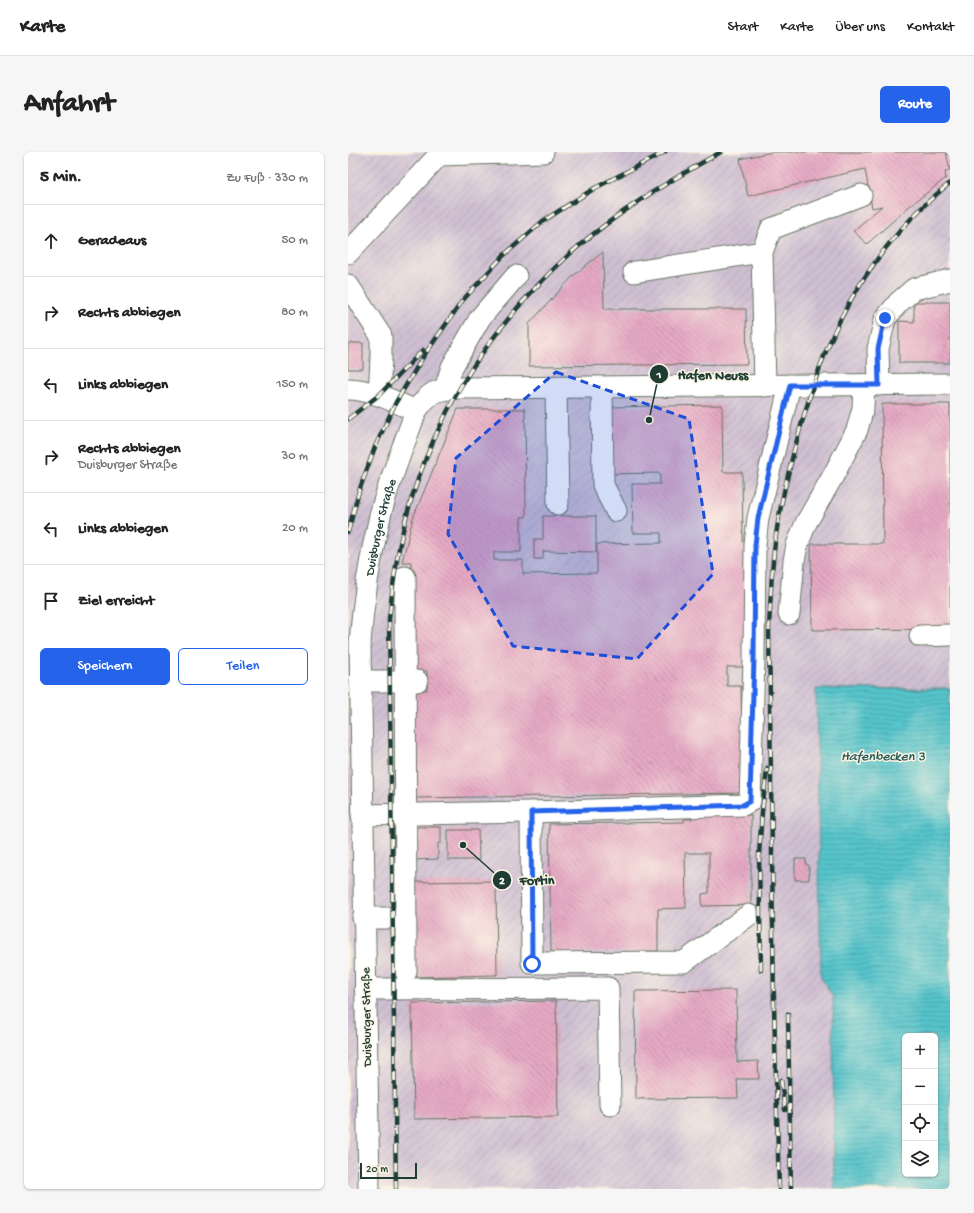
<!DOCTYPE html>
<html lang="de">
<head>
<meta charset="utf-8">
<style>
  body { margin:0; font-family:"Gochi Hand",sans-serif; background:#f6f6f6; color:#222 }
  .controls { position:absolute; right:12px; bottom:12px; display:grid; overflow:hidden; border-radius:6px; box-shadow:0 1px 3px #0004 }
  .controls button { width:36px; height:36px; display:grid; place-items:center; padding:0; border:0; border-bottom:1px solid #e0e0e0; background:#fff; color:#222; font:20px sans-serif }
  .scale { position:absolute; left:12px; bottom:10px; width:57px; box-sizing:border-box; padding-left:4px; border:2px solid #1f3d34; border-top:0; font-size:11px; line-height:14px; white-space:nowrap; color:#1f3d34; -webkit-text-stroke:3px #fcf5e5; paint-order:stroke }
  .stop { position:absolute; width:12px; height:12px; margin:-9px; border:3px solid #2563eb; border-radius:50%; background:#fff }
  .stop.end { background:#2563eb; border-color:#fff; box-shadow:0 1px 4px #0008 }
  .list { margin:0; padding:0; list-style:none }
  h2 { display:flex; justify-content:space-between; align-items:center; height:52px; margin:0; padding:0 16px; font-size:17px }
  h2 small { font-size:13px; font-weight:400; color:#767676 }
  .list li { display:grid; grid-template-columns:26px 1fr auto; gap:12px; align-items:center; box-sizing:border-box; height:72px; padding:0 16px; border-top:1px solid #e0e0e0 }
  .list b { display:block; font-size:15px; white-space:nowrap }
  .list p { margin:0; font-size:13px; white-space:nowrap; color:#767676 }
  .list em { font-size:13px; font-style:normal; color:#767676 }
  .actions { display:flex; gap:8px; padding:12px 16px }
  .actions a { flex:1; padding:9px 0; border:1px solid #2563eb; border-radius:6px; text-align:center; font-size:14px; color:#2563eb }
  .actions .main { background:#2563eb; color:#fff }
  .icon { flex:none; width:22px; height:22px; fill:none; stroke:currentColor; stroke-width:2; stroke-linecap:round; stroke-linejoin:round }
  .map { position:relative; flex:none; width:602px; height:1037px; overflow:hidden; border-radius:6px }
  header { display:flex; align-items:center; gap:24px; box-sizing:border-box; height:56px; padding:0 20px; background:#fff; border-bottom:1px solid #e0e0e0 }
  header strong { font-size:19px }
  nav { display:flex; gap:22px; margin-inline-start:auto; font-size:14px }
  .intro { display:flex; align-items:center; justify-content:space-between; box-sizing:border-box; height:96px; padding:0 24px }
  h1 { margin:0; font-size:28px }
  .button { padding:10px 18px; border-radius:6px; background:#2563eb; color:#fff; font-size:14px; font-weight:700 }
  main { display:flex; gap:24px; padding:0 24px }
  aside { flex:1; background:#fff; border-radius:6px; box-shadow:0 1px 3px #0004 }
  .map>svg:first-child { display:block }
  .industrial { fill:url(#industrial-furrows) }
  .water { fill:url(#water-rules); stroke:#3b8180; fill-rule:evenodd }
  .building { fill:url(#building-back-hatch) }
  .lines { fill:none; stroke-linecap:round; stroke-linejoin:round }
  .minor-casing { stroke:#687564; stroke-width:23 }
  .minor { stroke:#fff; stroke-width:21 }
  .rail-casing { stroke:#1f3d34; stroke-width:4.5 }
  .rail { stroke:#fcf5e5; stroke-width:3; stroke-dasharray:9; stroke-linecap:butt }
  .route { stroke:#2563eb; stroke-width:5 }
  .marked { fill:#1d4ed8; fill-opacity:0.2; stroke:#1d4ed8; stroke-width:3; stroke-dasharray:8 5; stroke-linejoin:round }
  .labels { text-anchor:middle; stroke-width:3; stroke-linejoin:round; paint-order:stroke }
  .street-label { font-size:13px; fill:#1f3d34; stroke:#fcf5e5 }
  .water-label { font-size:14px; font-style:italic; fill:#2d5f5a; stroke:#fcf5e5 }
  .leader { fill:none; stroke:#1f3d34; stroke-width:1.5 }
  .callout-dot { fill:#1f3d34; stroke:#fcf5e5; stroke-width:1.5 }
  .mark-label { font-size:12px; text-anchor:middle; font-weight:bold; fill:#fff }
  .callout-label { font-size:14px; text-anchor:middle; font-weight:bold; fill:#1f3d34; stroke:#fcf5e5; stroke-width:3; stroke-linejoin:round; paint-order:stroke }
</style>
</head>
<body>
<header>
<strong>Karte</strong>
<nav><a>Start</a><a>Karte</a><a>Über uns</a><a>Kontakt</a></nav>
</header>
<div class="intro"><h1>Anfahrt</h1><a class="button">Route</a></div>
<main>
<aside>
<h2>5 Min.<small>Zu Fuß · 330 m</small></h2>
<ul class="list">
<li><svg class="icon" aria-label="ahead" viewBox="0 0 24 24"><path d="M12 20V5M6 11l6-6 6 6"/></svg><div><b>Geradeaus</b></div><em>50 m</em></li>
<li><svg class="icon" aria-label="right" viewBox="0 0 24 24"><path d="M7 20v-9h11M14 6l5 5-5 5"/></svg><div><b>Rechts abbiegen</b></div><em>80 m</em></li>
<li><svg class="icon" aria-label="left" viewBox="0 0 24 24"><path d="M17 20v-9H6M10 6l-5 5 5 5"/></svg><div><b>Links abbiegen</b></div><em>150 m</em></li>
<li><svg class="icon" aria-label="right" viewBox="0 0 24 24"><path d="M7 20v-9h11M14 6l5 5-5 5"/></svg><div><b>Rechts abbiegen</b><p>Duisburger Straße</p></div><em>30 m</em></li>
<li><svg class="icon" aria-label="left" viewBox="0 0 24 24"><path d="M17 20v-9H6M10 6l-5 5 5 5"/></svg><div><b>Links abbiegen</b></div><em>20 m</em></li>
<li><svg class="icon" aria-label="arrive" viewBox="0 0 24 24"><path d="M6 21V4h12l-3 4 3 4H6"/></svg><div><b>Ziel erreicht</b></div></li>
</ul>
<div class="actions"><a class="main">Speichern</a><a>Teilen</a></div>
</aside>
<div class="map">
<svg width="602" height="1037" viewBox="0 0 602 1037">
  <defs>
    <pattern id="industrial-furrows" width="10" height="10" patternUnits="userSpaceOnUse"><rect width="10" height="10" fill="#cebed1"/><path d="M-1 1l2-2M0 10L10 0M9 11l2-2" fill="none" stroke="#b0a4b4"/></pattern>
    <pattern id="water-rules" width="6" height="5" patternUnits="userSpaceOnUse"><rect width="6" height="5" fill="#57c5cc"/><path d="M0 2.5h6" fill="none" stroke="#47a1a6"/></pattern>
    <pattern id="building-back-hatch" width="6" height="6" patternUnits="userSpaceOnUse"><rect width="6" height="6" fill="#e6a9c4"/><path d="M-1 5l2 2M0 0l6 6M5-1l2 2" fill="none" stroke="#ba8ba0"/></pattern>
  </defs>
  <rect width="100%" height="100%" fill="#fcf5e5"/>
  <filter id="ink" filterUnits="userSpaceOnUse"><feTurbulence type="fractalNoise" baseFrequency=".025" numOctaves="2"/><feDisplacementMap in="SourceGraphic" scale="8" xChannelSelector="R" yChannelSelector="G"/><feConvolveMatrix kernelMatrix="1 2 1 2 8 2 1 2 1" color-interpolation-filters="sRGB"/></filter>
  <filter id="wash" filterUnits="userSpaceOnUse"><feTurbulence type="fractalNoise" baseFrequency=".012" numOctaves="4" result="noise"/><feDisplacementMap in="SourceGraphic" scale="16" xChannelSelector="R" yChannelSelector="G"/><feGaussianBlur stdDeviation="0.9" result="paint"/><feColorMatrix in="noise" values="0 0 0 0 0 0 0 0 0 0 0 0 0 0 0 0 0 1.4 0 .05"/><feComposite in="paint" operator="in"/></filter>
  <g filter="url(#wash)">
    <rect width="100%" height="100%" fill="#f0ddbd"/>
    <path class="industrial" d="M0,0h602v536l-134,1 5,287 12,21 1,192h-486z"/>
    <path class="water" d="M602,536v501h-116l-1,-192 -12,-20 -5,-288zM557,884h30v138h-30z"/>
    <g id="blocks">
      <path class="building" d="M424,0h174l4,18 -5,2 1,6 -35,27 -44,39 -14,-13 29,-25 -10,2 -7,-39 -117,27 -8,-37z
        M255,100l1,57h142l1,55 -218,2v-42l45,-49z
        M566,150h36v61h-51v-42l15,1z
        M0,191h15v26h-15z
        M534,252h68v225l-138,1 -1,-86h72z
        M374,253l1,67h19l1,70h2l2,125h-20v19h14l2,107 -328,5 -3,-108h15v-19h-14l-2,-109h-9l11,-44 45,-109h67l1,108h-5v35h-27v8h29v14l74,-1v-29l64,-1v-10h-28l-1,-49h28v-11l-51,1 -1,-67z
        M195,364h53v36l-53,-1v8h-9v-20h9z
        M344,663h59v90l-49,1v-12l7,-1v-40h-24l1,55 -28,1v42l-107,2 -2,-129 135,-2v-3h8z
        M62,675h31v16h-3v16l-25,1z
        M100,678h30l1,30h-31z
        M447,707h11v6h3v15h-14z
        M148,729l1,94 -84,2 -2,-95z
        M388,838l1,72 21,-1 1,18h-22l1,19 -102,1 -1,-108z
        M208,849l2,116 -144,2 -2,-116z"/>
    </g>
  </g>
  <g filter="url(#ink)">
    <use href="#blocks" fill-opacity="0" stroke="#687564" stroke-width="1"/>
    <g class="lines">
      <g class="minor-casing">
        <g id="minor">
          <path d="M0,101l91,-98 104,-3"/>
          <path d="M286,120l128,-20"/>
          <path d="M0,133l33,51v22l-2,37"/>
          <path d="M531,233l-1,-36 7,-30 13,-16 16,-14 36,-9"/>
          <path d="M417,234l-3,-134 9,-23 90,-34"/>
          <path d="M208,236l2,116"/>
          <path d="M254,236l1,97 13,26"/>
          <path d="M0,237c23,0 47,13 68,22"/>
          <path d="M97,237l7,-22 28,-49 36,-42"/>
          <path d="M57,425l1,395"/>
          <path d="M441,462l5,-53 3,-16 9,-22 27,-47 24,-46 6,-22 1,-23"/>
          <path d="M572,484l30,-1"/>
          <path d="M12,529h57"/>
          <path d="M183,660l1,151 152,-1 65,-47"/>
          <path d="M14,663l169,-3 212,-7 7,-4 4,-143 1,-113 3,-27 32,-133"/>
          <path d="M15,766h43"/>
          <path d="M17,837l243,-1 2,117"/>
          <path id="s1" d="M21,1037l-9,-546c3,-43 10,-85 20,-127 9,-36 24,-71 36,-105 15,-21 19,-21 44,-23l490,-4"/>
        </g>
      </g>
      <use href="#minor" class="minor"/>
      <g class="rail-casing">
        <path id="rail" d="M0,267l31,-24 44,-45
          M0,380l11,-41 16,-44 21,-45 27,-45 40,-57 40,-44 40,-35 52,-33 70,-36
          M413,818l-2,-115 3,-43 5,-44
          M440,862l3,175
          M433,928l4,30
          M48,1037l-7,-570c3,-27 6,-54 12,-80 14,-66 47,-140 87,-194 24,-33 55,-67 85,-94 44,-39 96,-70 148,-99
          M431,1037l-5,-184 -5,-377c2,-37 3,-75 10,-111 5,-30 13,-59 21,-88 8,-27 16,-54 27,-80 25,-63 70,-124 123,-166"/>
      </g>
      <use href="#rail" class="rail"/>
    </g>
  </g>
  <g class="lines" filter="url(#ink)">
    <path class="route" d="M184,812l-1,-152 212,-7 7,-4 4,-143 1,-113 3,-27 32,-133h89l-1,-36 7,-31"/>
  </g>
  <path class="marked" d="M208,220l133,47 24,155 -76,85 -124,-13 -65,-112 8,-76z"/>
  <g class="labels">
    <g class="street-label">
      <text dy="5" stroke="none"><textPath href="#s1" startOffset="664">Duisburger Straße</textPath></text>
      <text transform="translate(17 865) rotate(-91)" y="5">Duisburger Straße</text>
    </g>
    <g class="water-label">
      <text x="535" y="608">Hafenbecken 3</text>
    </g>
  </g>
  <path class="leader" d="M301 268L311 222M115 693L154 728"/>
  <g class="callout-dot">
    <circle cx="301" cy="268" r="4"/>
    <circle cx="115" cy="693" r="4"/>
    <circle cx="311" cy="222" r="10"/>
    <circle cx="154" cy="728" r="10"/>
  </g>
  <g class="mark-label">
    <text x="311" y="226">1</text>
    <text x="154" y="732">2</text>
  </g>
  <g class="callout-label">
    <text x="365" y="227">Hafen Neuss</text>
    <text x="189" y="732">Fortin</text>
  </g>
</svg>
<div class="controls">
<button>+</button>
<button>−</button>
<button><svg class="icon" aria-label="locate" viewBox="0 0 24 24"><circle cx="12" cy="12" r="6"/><path d="M12 2v4M12 18v4M2 12h4M18 12h4"/></svg></button>
<button><svg class="icon" aria-label="layers" viewBox="0 0 24 24"><path d="M12 4l9 5-9 5-9-5zM3 14l9 5 9-5"/></svg></button>
</div>
<div class="scale">20 m</div>
<div class="stop" style="left:184px;top:812px"></div>
<div class="stop end" style="left:537px;top:166px"></div>
</div>
</main>
</body>
</html>
